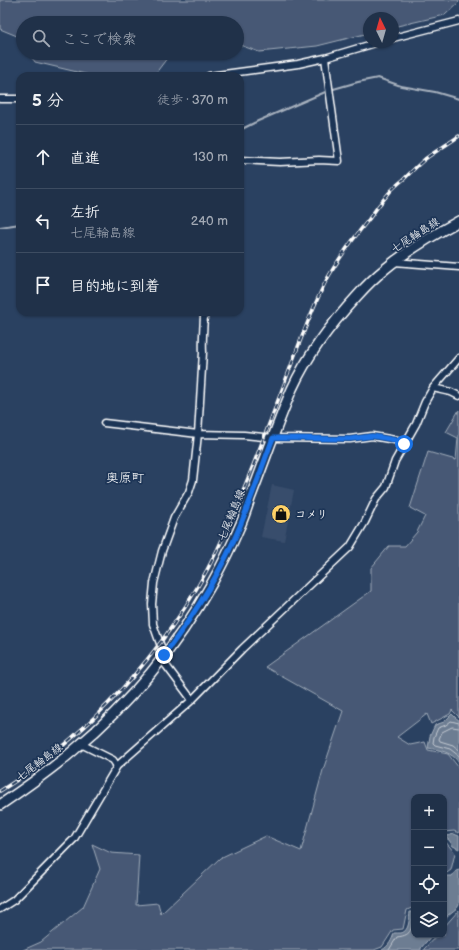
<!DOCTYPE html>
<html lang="ja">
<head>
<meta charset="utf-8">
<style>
  body { margin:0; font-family:"Balsamiq Sans","Klee One",sans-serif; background:#2d3d53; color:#f1f3f6 }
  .controls { position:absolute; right:12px; bottom:12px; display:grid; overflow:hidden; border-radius:8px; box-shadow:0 1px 3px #0004 }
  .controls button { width:36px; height:36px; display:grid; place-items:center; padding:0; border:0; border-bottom:1px solid #3d4c61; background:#203149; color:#f1f3f6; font:20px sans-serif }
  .compass { position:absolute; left:363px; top:12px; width:36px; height:36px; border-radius:50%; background:#203149; box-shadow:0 1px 3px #0004; rotate:355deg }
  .stop { position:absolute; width:12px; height:12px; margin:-9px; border:3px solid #1a73e8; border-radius:50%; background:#fff }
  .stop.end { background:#1a73e8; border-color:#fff; box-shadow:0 1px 4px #0008 }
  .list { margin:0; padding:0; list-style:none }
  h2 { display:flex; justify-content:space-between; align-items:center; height:52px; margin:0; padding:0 16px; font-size:17px }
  h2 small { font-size:13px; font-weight:400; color:#a2a9b4 }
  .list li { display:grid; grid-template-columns:26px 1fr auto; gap:12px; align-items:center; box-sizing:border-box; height:64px; padding:0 16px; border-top:1px solid #3d4c61 }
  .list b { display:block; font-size:15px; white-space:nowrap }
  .list p { margin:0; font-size:13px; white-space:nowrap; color:#a2a9b4 }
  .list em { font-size:13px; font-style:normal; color:#a2a9b4 }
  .icon { flex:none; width:22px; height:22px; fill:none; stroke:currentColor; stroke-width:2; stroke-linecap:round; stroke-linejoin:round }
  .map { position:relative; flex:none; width:459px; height:950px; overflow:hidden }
  .search { position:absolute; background:#203149; box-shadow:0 1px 3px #0004; left:16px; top:16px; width:228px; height:44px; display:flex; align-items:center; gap:10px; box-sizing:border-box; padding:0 14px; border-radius:22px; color:#a2a9b4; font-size:15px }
  .panel { position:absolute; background:#203149; box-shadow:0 1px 3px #0004; left:16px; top:72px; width:228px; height:244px; border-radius:12px }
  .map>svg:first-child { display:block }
  .built { fill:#394e6c }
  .green { fill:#465975; stroke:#a2acba }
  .water { fill:#6d7d92; stroke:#a7b1be }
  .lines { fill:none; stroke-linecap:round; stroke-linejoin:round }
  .shore { stroke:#c5cbd3; stroke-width:1 }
  .stream { stroke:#a7b1be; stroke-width:2 }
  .minor-casing { stroke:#fff; stroke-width:9 }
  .primary-casing { stroke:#fff; stroke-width:12 }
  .minor { stroke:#1d3557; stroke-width:6 }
  .primary { stroke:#1d3557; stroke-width:9 }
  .rail-casing { stroke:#fff; stroke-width:3.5 }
  .rail { stroke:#1d3557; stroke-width:2; stroke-dasharray:6; stroke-linecap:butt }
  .route { stroke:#1a73e8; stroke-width:5 }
  .labels { text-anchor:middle; stroke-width:3.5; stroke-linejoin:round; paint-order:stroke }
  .street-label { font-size:11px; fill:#fff; stroke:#1d3557 }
  .poi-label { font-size:11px; font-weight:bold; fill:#fff; stroke:#1d3557; text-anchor:start }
  .quarter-label { font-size:13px; fill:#fff; stroke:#1d3557 }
</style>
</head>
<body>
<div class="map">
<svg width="459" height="950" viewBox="0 0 459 950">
  <rect width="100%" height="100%" fill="#2a4161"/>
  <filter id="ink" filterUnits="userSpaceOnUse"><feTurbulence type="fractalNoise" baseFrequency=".025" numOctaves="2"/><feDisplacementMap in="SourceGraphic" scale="8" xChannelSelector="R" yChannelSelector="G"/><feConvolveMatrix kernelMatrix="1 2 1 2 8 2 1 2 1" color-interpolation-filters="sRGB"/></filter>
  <g filter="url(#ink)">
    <path class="built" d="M272,485l22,5 -10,51 -23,-4z"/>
    <path class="green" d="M0,0h459v2l-14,13 -52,12v-9h-24v15l-52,13 -58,6 -22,-8v-21h-214v22l-6,-9 -17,-7z
      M29,53h142l-16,21 -61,2 -59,-14z
      M459,410v307l-7,-7 -2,4 -19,10 -4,-10 -30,23 13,8 15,-3 3,8 20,4 11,14v65l-5,-2 -10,1v-35h-30v110l-7,3 -4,19 -10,1 -11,17 -8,3h-351l18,-8 42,-35 17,-38 -8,-25 19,9 28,2 -3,50 22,-2 3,11 59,-56 46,-22 35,15 22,-81 20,-59 -78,-44 106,-76v-23l18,-22h16l12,-14 8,-16 -15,-8 18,-56 28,8 2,-22 -12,-6z
      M444,840l11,13 -4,17 -7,5z
      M459,910v40h-35v-1l13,-14h7v-8z"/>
    <path class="water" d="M452,714l4,4 3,2v43c-7,-11 -19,-13 -31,-15l2,-12 5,-11 9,-3z
      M454,834l5,2v13l-6,-3 -4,-6 -5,-3v-2l3,1z
      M459,870v35l-2,3 -9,7 -4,8v-43l2,-4h6l4,-5z
      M410,912h4v23h18l-11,13v2h-39c7,-4 10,-10 12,-17 2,0 5,0 7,0 9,-2 8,-15 9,-21z"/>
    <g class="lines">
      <path class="shore" d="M459,723l-8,-2 -5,4 -8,3 -4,9 -1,6 2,2 15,4 9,7
        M459,728l-7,-1 -10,5 -3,7 1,2 13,4 6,5
        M389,950l8,-13c17,-2 13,-9 17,-21"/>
      <path class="stream" d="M240,130l18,-9 72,-31 28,-8 20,-4 23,8 34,6 24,7
        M0,227l20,-3"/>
      <g class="minor-casing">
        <path id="minor" d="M393,38l66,-17
          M209,76l89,-12 27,-6 54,-16
          M0,99h20
          M240,160l40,2 39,-2 20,1 -14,-103
          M394,262l65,5
          M433,388l18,4 8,4
          M104,423l94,11 46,1 29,3 77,1 22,-3 23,4 9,4
          M192,700l-27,-36 -1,-9 -11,-31 -1,-20 2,-21 8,-32 12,-33 15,-26 4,-12 5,-46 5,-82c-1,-13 1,-27 1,-40
          M81,744l32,16 4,6
          M0,909l14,-9 60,-61 43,-73 75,-66 50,-51 108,-102 15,-25 11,-23 10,-12 9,-26 21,-37 9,-22 8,-14 26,-30"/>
      </g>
      <g class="primary-casing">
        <path id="primary" d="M0,805c25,-17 51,-35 74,-55 55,-46 103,-104 138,-167 10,-18 19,-36 27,-55 5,-10 8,-21 12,-32 14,-36 26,-72 41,-107 16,-35 40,-66 66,-94 8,-9 17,-18 27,-26 23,-19 48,-34 74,-48"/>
      </g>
      <use href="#minor" class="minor"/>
      <use href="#primary" class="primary"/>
      <g class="rail-casing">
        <path id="rail" d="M0,791c96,-59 181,-157 226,-260 23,-52 43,-107 63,-160 11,-30 22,-60 36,-88 12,-23 28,-44 44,-64 6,-9 13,-18 20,-26 4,-5 10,-10 15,-14 7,-7 14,-14 21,-20 11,-8 23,-15 34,-23"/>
      </g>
      <use href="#rail" class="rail"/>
    </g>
  </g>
  <g class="lines" filter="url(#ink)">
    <path class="route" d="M164,655c30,-40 57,-82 76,-129 12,-29 22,-59 33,-88l77,1 22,-3 23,4 9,4"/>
  </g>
  <defs>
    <g id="shop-disc" transform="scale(1)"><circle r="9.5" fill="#ffd166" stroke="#1d3557"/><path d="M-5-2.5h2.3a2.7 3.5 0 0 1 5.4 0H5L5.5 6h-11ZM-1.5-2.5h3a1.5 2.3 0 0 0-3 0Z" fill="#111"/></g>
  </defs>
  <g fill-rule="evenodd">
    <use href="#shop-disc" x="281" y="514"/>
  </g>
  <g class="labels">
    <g class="street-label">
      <text transform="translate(415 235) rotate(-33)" y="4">七尾輪島線</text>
      <text transform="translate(231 515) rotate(-68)" y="4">七尾輪島線</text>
      <text transform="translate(39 762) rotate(-37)" y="4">七尾輪島線</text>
    </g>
    <g class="poi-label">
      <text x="295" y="518">コメリ</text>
    </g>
    <g class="quarter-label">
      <text x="125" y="482">奥原町</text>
    </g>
  </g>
</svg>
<div class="controls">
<button>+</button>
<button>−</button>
<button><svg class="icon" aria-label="locate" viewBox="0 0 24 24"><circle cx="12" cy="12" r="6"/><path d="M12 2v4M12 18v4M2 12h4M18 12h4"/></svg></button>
<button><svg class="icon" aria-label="layers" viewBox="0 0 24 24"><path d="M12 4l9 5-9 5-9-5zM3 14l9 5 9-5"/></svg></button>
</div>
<svg class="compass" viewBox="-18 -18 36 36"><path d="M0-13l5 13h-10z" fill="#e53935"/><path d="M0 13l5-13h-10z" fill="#a2a9b4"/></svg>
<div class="stop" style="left:404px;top:444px"></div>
<div class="stop end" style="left:164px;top:655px"></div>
<div class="search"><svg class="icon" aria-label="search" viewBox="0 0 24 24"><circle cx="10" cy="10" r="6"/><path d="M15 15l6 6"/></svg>ここで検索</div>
<section class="panel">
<h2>5 分<small>徒歩 · 370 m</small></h2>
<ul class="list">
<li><svg class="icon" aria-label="ahead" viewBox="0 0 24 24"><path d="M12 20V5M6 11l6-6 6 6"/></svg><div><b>直進</b></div><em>130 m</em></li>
<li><svg class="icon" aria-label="left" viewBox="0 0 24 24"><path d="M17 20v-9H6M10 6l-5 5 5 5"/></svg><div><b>左折</b><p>七尾輪島線</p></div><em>240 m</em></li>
<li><svg class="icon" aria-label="arrive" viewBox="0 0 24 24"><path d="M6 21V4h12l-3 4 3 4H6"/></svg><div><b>目的地に到着</b></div></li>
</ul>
</section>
</div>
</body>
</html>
